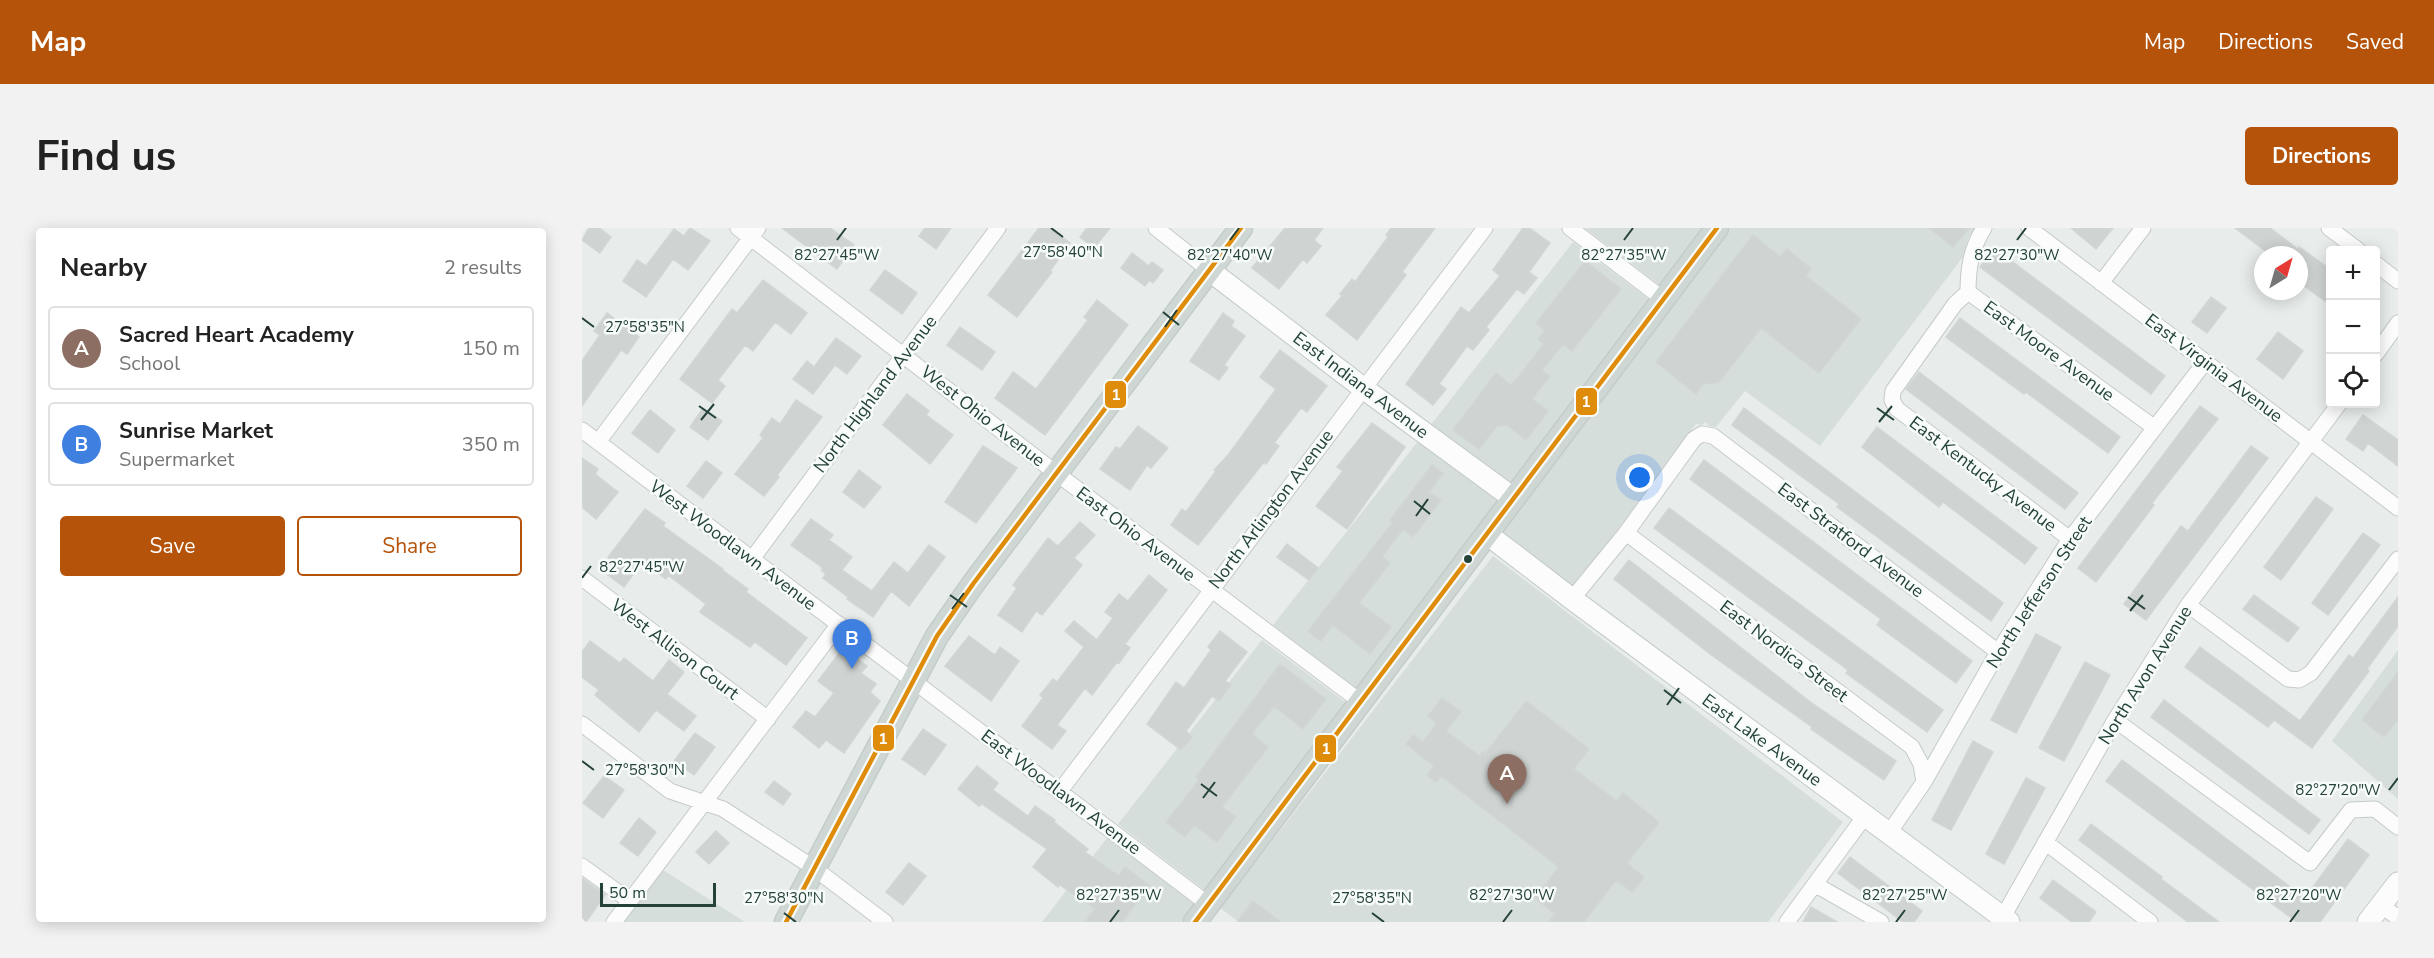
<!DOCTYPE html>
<html lang="en">
<head>
<meta charset="utf-8">
<style>
  body { margin:0; font-family:"Nunito Sans",sans-serif; background:#f2f2f2; color:#222 }
  .controls { position:absolute; right:18px; top:18px; display:grid; overflow:hidden; border-radius:6px; box-shadow:0 3px 15px #0003 }
  .controls button { width:54px; height:54px; display:grid; place-items:center; padding:0; border:0; border-bottom:2px solid #e0e0e0; background:#fff; color:#222; font:30px sans-serif }
  .compass { position:absolute; left:1672px; top:18px; width:54px; height:54px; border-radius:50%; background:#fff; box-shadow:0 3px 15px #0003; rotate:37deg }
  .scale { position:absolute; left:18px; bottom:15px; width:116px; box-sizing:border-box; padding-left:6px; border:3px solid #24423a; border-top:0; font-size:16px; line-height:21px; white-space:nowrap; color:#24423a; -webkit-text-stroke:4px #f7fbf9; paint-order:stroke }
  .you { position:absolute; left:1058px; top:250px; width:21px; height:21px; margin:-15px; border:4px solid #fff; border-radius:50%; background:#1a73e8; box-shadow:0 0 0 9px #1a73e833 }
  .badge { display:grid; place-items:center; width:39px; height:39px; border-radius:50%; background:#b45309; color:#fff; font-size:20px; font-weight:700 }
  .pin { position:absolute; translate:-50% -50px; filter:drop-shadow(0 2px 3px #0008) }
  .pin::after { content:''; position:absolute; top:32px; width:21px; height:18px; background:inherit; clip-path:polygon(0 0,100% 0,50% 100%) }
  .list { margin:0; padding:0; list-style:none }
  h2 { display:flex; justify-content:space-between; align-items:center; height:78px; margin:0; padding:0 24px; font-size:26px }
  h2 small { font-size:20px; font-weight:400; color:#767676 }
  .list li { display:grid; grid-template-columns:39px 1fr auto; gap:18px; align-items:center; box-sizing:border-box; height:84px; margin:0 12px 12px; padding:0 12px; border:2px solid #e0e0e0; border-radius:6px }
  .list b { display:block; font-size:22px; white-space:nowrap }
  .list p { margin:0; font-size:20px; white-space:nowrap; color:#767676 }
  .list em { font-size:20px; font-style:normal; color:#767676 }
  .actions { display:flex; gap:12px; padding:18px 24px }
  .actions a { flex:1; padding:14px 0; border:2px solid #b45309; border-radius:6px; text-align:center; font-size:21px; color:#b45309 }
  .actions .main { background:#b45309; color:#fff }
  .icon { flex:none; width:33px; height:33px; fill:none; stroke:currentColor; stroke-width:2; stroke-linecap:round; stroke-linejoin:round }
  .map { position:relative; flex:none; width:1816px; height:694px; overflow:hidden; border-radius:6px }
  header { display:flex; align-items:center; gap:36px; box-sizing:border-box; height:84px; padding:0 30px; background:#b45309; color:#fff }
  header strong { font-size:28px }
  nav { display:flex; gap:33px; margin-inline-start:auto; font-size:21px }
  .intro { display:flex; align-items:center; justify-content:space-between; box-sizing:border-box; height:144px; padding:0 36px }
  h1 { margin:0; font-size:42px }
  .button { padding:15px 27px; border-radius:6px; background:#b45309; color:#fff; font-size:21px; font-weight:700 }
  main { display:flex; gap:36px; padding:0 36px }
  aside { flex:1; background:#fff; border-radius:6px; box-shadow:0 3px 15px #0003 }
  .map>svg:first-child { display:block }
  .built { fill:#d6dedb }
  .building { fill:#cfd4d2; stroke:#d1d6d4; stroke-width:1.5 }
  .lines { fill:none; stroke-linecap:round; stroke-linejoin:round }
  .street-casing { stroke:#c5cac8; stroke-width:17 }
  .secondary-casing { stroke:#c3cbc8; stroke-width:23 }
  .primary-casing { stroke:#c3ccc9; stroke-width:25 }
  .street { stroke:#fcfcfc; stroke-width:15 }
  .secondary { stroke:#fcfcfc; stroke-width:21 }
  .primary { stroke:#cfd7d5; stroke-width:22 }
  .bus-1-casing { stroke:#f7fbf9; stroke-width:9 }
  .bus-1 { stroke:#de8c09; stroke-width:4.5 }
  .ticks { fill:none; stroke:#24423a; stroke-width:2 }
  .bus-dot { fill:#24423a; stroke:#f7fbf9; stroke-width:2 }
  .labels { text-anchor:middle; stroke-width:5; stroke-linejoin:round; paint-order:stroke }
  .street-label { font-size:18px; fill:#24423a; stroke:#f7fbf9 }
  .ticks-label { font-size:15px; text-anchor:middle; fill:#24423a; stroke:#f7fbf9; stroke-width:5; stroke-linejoin:round; paint-order:stroke }
  .line-badge { stroke:#f7fbf9; stroke-width:2 }
  .badge-label { font-size:16px; text-anchor:middle; font-weight:bold; fill:#fff }
</style>
</head>
<body>
<header>
<strong>Map</strong>
<nav><a>Map</a><a>Directions</a><a>Saved</a></nav>
</header>
<div class="intro"><h1>Find us</h1><a class="button">Directions</a></div>
<main>
<aside>
<h2>Nearby<small>2 results</small></h2>
<ul class="list">
<li><span class="badge" style="background:#8d6e63">A</span><div><b>Sacred Heart Academy</b><p>School</p></div><em>150 m</em></li>
<li><span class="badge" style="background:#3f7fe0">B</span><div><b>Sunrise Market</b><p>Supermarket</p></div><em>350 m</em></li>
</ul>
<div class="actions"><a class="main">Save</a><a>Share</a></div>
</aside>
<div class="map">
<svg width="1816" height="694" viewBox="0 0 1816 694">
  <rect width="100%" height="100%" fill="#e8edeb"/>
  <path class="built" d="M1003,0h122l-45,59z
    M1145,0h248l-7,11 -5,18 -143,189 -75,-55 -29,36 -8,-1 -2,-4 -4,3 -6,-1 -77,104 -48,60 -72,-56z
    M991,14l78,59 -138,185 -83,-60z
    M837,212l83,61 -142,190 -87,-66z
    M911,328l350,266 -75,100h-529l-19,-14z
    M680,412l87,65 -142,187 -89,-68z
    M1816,422v149l-66,-58z
    M525,610l90,68 -12,16h-143z
    M81,642l82,52h-122z"/>
  <path class="building" d="M7,0h10l12,9 -11,16 -18,-13z
    M108,0l20,13 -22,29 -15,-11 -27,38 -23,-16 14,-21 9,6 28,-37 10,7z
    M200,0h48l24,17 -17,24z
    M343,0h26l-15,21 -17,-13z
    M457,0h11l20,15 -20,28 2,1 -35,45 -29,-22z
    M505,0h23l-16,20 -14,-11z
    M703,0h38l-9,12 7,6 -14,17 -4,-4 -24,30 -27,-21z
    M809,0h44l-33,44 4,3 -49,65 -31,-25 16,-19 -2,-2 12,-15 3,3 33,-45 -2,-2z
    M941,0h6l21,15 -21,29 8,6 -13,16 -7,-5 -31,38 3,3 -16,20 -6,-4 -28,38 7,5 -13,16 -27,-21 55,-77 8,6 31,-37 -7,-6z
    M1347,0h40l-16,19z
    M1489,0h42l-17,21z
    M1653,0h35l29,22v-3l32,23v23l-6,8 -26,-19v-27h-28z
    M1171,7l27,22 7,-8 24,20 -5,7 55,43 -42,54 -58,-45 -42,54 -16,2 -7,10 -40,-32z
    M1412,20l171,128 -14,18 -171,-127z
    M550,25l17,13 3,-4 11,8 -10,13 -4,-3 -4,6 -24,-18z
    M1003,33l36,28 -49,62 -9,-7 -21,26 8,6 -18,23 16,12 -22,29 -19,-15 -10,1 -18,23 -26,-19 43,-57 15,12 8,-9 25,-32 -6,-5 7,-9 -9,-7z
    M303,42l32,23 -15,21 -32,-24z
    M181,52l44,33 -16,21 -16,-12 -22,29 -8,-6 -27,35 7,6 -13,17 -32,-24 52,-70 5,4z
    M1629,69l15,11 -19,25 -15,-11z
    M515,72l31,25 -83,110 -50,-37 18,-26 23,17 52,-69 -4,-3z
    M25,85l32,24 -12,17 -6,-4 -39,56v-45l18,-26 -6,-4z
    M641,85l11,8 -3,5 14,10 -21,29 4,3 -9,12 -29,-19z
    M1378,90l160,119 -12,16 -82,-61 -2,2 -78,-57z
    M378,99l35,25 -13,18 -35,-25z
    M1696,104l25,19 -20,28 -26,-20z
    M254,110l25,18 -14,18 -12,-9 -22,29 -20,-15 14,-18 7,6z
    M698,122l47,36 -20,26 -6,-4 -27,35 5,3 -13,18 -2,-2 -66,83 -27,-20 11,-16 4,3 30,-41 -2,-1 15,-16 47,-65 -16,-12z
    M1337,144l159,121 -13,16 -159,-120z
    M325,166l22,17 -3,4 27,20 -23,29 -47,-39z
    M214,172l26,17 -45,58 2,2 -15,19 -29,-22 28,-36 -3,-3 12,-17 8,6z
    M1618,178l18,13 -66,84 2,2 -58,77 -18,-14z
    M121,180l19,13 -14,19 -18,-13z
    M1162,180l259,195 -12,18 -154,-114 2,-3 -107,-79z
    M68,182l25,20 -17,23 -26,-20z
    M1781,187l35,25v26l-30,-23 -5,8 -17,-12z
    M790,195l33,24 -58,82 -31,-23 27,-35 -6,-4z
    M556,198l30,22 -17,20 -4,-3 -17,25 -30,-21 16,-22 4,2z
    M1295,199l160,121 -12,16 -82,-62 -4,5 -77,-60z
    M401,218l34,22 -41,55 -31,-21z
    M1669,218l17,12 -122,162 -22,-16 57,-78 7,5z
    M0,230l16,11 -3,5 23,18 -22,27 -14,-12z
    M1122,232l268,201 -16,22 -79,-58 4,-6 -191,-140z
    M124,233l16,12 -19,25 -16,-12z
    M850,237l11,8 -14,19 12,8 -28,37 -10,-8 -21,28 8,6 -31,40 32,24 -21,27 -37,-29 -12,16 -13,-10 85,-109 -3,-2z
    M277,242l22,17 -17,21 -21,-16z
    M1734,269l17,12 -52,71 -17,-13z
    M1087,280l274,202 -16,22 -81,-59 2,-3 -194,-142z
    M63,281l20,14 -2,3 60,43 -1,1 26,19 -2,3 61,46 -21,27 -31,-23 -5,5 -50,-35 6,-8 -38,-29 -2,4 -24,-17 -18,25 -16,-12 8,-12 -8,-6z
    M229,291l22,16 -4,5 23,17 -10,13 30,21 22,-29 14,11 21,-28 16,12 -36,49 -18,-15 -18,26 -26,-18 1,-2 -25,-19 3,-4 -5,-4 2,-2 -32,-23z
    M498,294l15,13 -21,23 8,7 -40,50 -6,-4 -14,21 -24,-17 19,-27 -4,-3 35,-47 10,8z
    M1781,305l17,12 -52,70 -16,-12z
    M705,316l31,24 -9,12 -32,-23z
    M1047,332l180,141 87,60 -12,19 -73,-51 1,-2 -102,-73 -96,-75z
    M567,347l18,15 -42,54 5,4 -11,15 -2,-1 -25,33 -7,-7 -28,37 9,6 -14,18 -30,-23 21,-28 -3,-3 13,-16 4,3 27,-35 -19,-16 9,-10 23,19 16,-22 -8,-6 14,-18 9,7z
    M1672,367l45,33 -11,14 -45,-33z
    M1816,369v29l-31,43 2,2 -57,77 -38,-28 -6,7 -83,-60 15,-20 100,74 49,-66 4,3z
    M638,403l27,21 -22,29 6,4 -12,16 -7,-5 -26,35 6,6 -11,13 -34,-26 29,-42 8,6 27,-38 -3,-3z
    M1454,406l25,13 -45,86 -25,-13z
    M387,408l26,19 5,-8 19,14 -28,40 -46,-35z
    M8,413l30,22 4,-5 29,23 16,-21 15,12 -17,22 29,22 -12,15 -28,-21 -17,22 -44,-37 4,-5 -17,-13v-25z
    M261,420l24,18 -6,7 15,11 -6,8 10,9 -36,52 -18,-13 -7,8 -26,-21 13,-16 9,6 19,-24 -16,-12z
    M1503,434l25,13 -46,86 -25,-13z
    M698,436l46,35 -23,30 -29,-23 -22,28 16,13 -46,60 14,10 -19,25 -23,-17 -9,12 -19,-15 33,-42 -3,-3z
    M1816,444v47l-14,18 -22,-17z
    M860,470l19,14 -15,19 34,25 3,-4 2,2 41,-53 63,48 -15,20 43,32 6,-8 36,29 -32,41 17,14 -12,15 -16,-12 -32,42h-35l6,-8 -20,-16 24,-31 -118,-91 -5,6 -9,-7 7,-9 -28,-22 7,-9 10,7 14,-19 -9,-7z
    M1582,472l156,120 -11,14 -158,-117z
    M341,501l23,16 -21,30 -23,-16z
    M113,505l20,14 -21,28 -20,-14z
    M1391,513l20,11 -42,78 -19,-10z
    M1540,532l183,138 43,-59 21,16 -49,67h-23l-191,-141z
    M395,538l21,17 -5,7 35,26 7,-10 20,14 -1,2 34,27 -3,3 34,24 6,-9 24,18 -27,37h-37l10,-13 -35,-24 -2,2 -25,-20 14,-18 -65,-45 -3,2 -21,-17z
    M22,548l20,14 -21,28 -20,-15z
    M1444,550l19,10 -41,76 -18,-10z
    M192,553l17,13 -8,11 -18,-13z
    M57,590l17,14 -18,24 -18,-13z
    M1509,596l71,53 -1,2 58,43h-31l-109,-82z
    M134,603l13,12 -20,21 -13,-12z
    M1268,629l72,54 -8,11h-11l-65,-49z
    M327,635l17,13 -23,29 -17,-13z
    M0,650l23,17 -19,27h-4z
    M1471,652l43,32 -7,10h-17l-32,-24z
    M671,673l28,21h-44z
    M1229,679l26,15h-34z"/>
  <g class="lines">
    <g class="street-casing">
      <path id="street" d="M156,0l318,245 305,229
        M574,0l53,42
        M988,0l93,71
        M1402,0c-13,21 -16,40 -16,64l187,136
        M1447,0l369,280
        M1747,0l29,22
        M1794,36l22,17
        M1519,55l42,-55
        M1386,64l-13,12 -62,87 -1,9 5,9 173,130
        M1794,126l22,-31
        M0,202l626,474
        M16,214l160,-214
        M1044,305l286,214 9,17 3,18
        M170,331l246,-331
        M0,350l186,141
        M990,371l54,-66 68,-94 8,-5 11,2 285,216
        M1606,377l100,74 11,1 12,-7 87,-114
        M1533,492l195,143 41,-53 24,-1 23,18
        M0,496l88,67 53,18 91,59 71,54
        M478,563l425,-563
        M1307,605l35,-51 74,-130 72,-113 135,-177
        M1463,614l105,80
        M0,638l48,35
        M1234,657l65,37
        M1799,677l17,13
        M32,694l225,-298
        M1205,694l78,-106
        M1418,694l115,-202 73,-115 151,-201"/>
    </g>
    <g class="secondary-casing">
      <path id="secondary" d="M627,42l154,118 150,110
        M905,306l85,65 437,323
        M1786,694l30,-39"/>
    </g>
    <g class="primary-casing">
      <path id="primary" d="M204,694l151,-286 36,-52 268,-356
        M613,694l522,-694"/>
    </g>
    <use href="#street" class="street"/>
    <use href="#secondary" class="secondary"/>
    <use href="#primary" class="primary"/>
    <g class="bus-1-casing">
      <path id="bus-1" d="M204,694l151,-286 36,-52 268,-356
        M613,694l522,-694"/>
    </g>
    <use href="#bus-1" class="bus-1"/>
  </g>
  <path class="ticks" d="M469,0l12,9M255,12l9,-12M648,12l9,-12M1042,12l9,-12M1435,12l9,-12M581,84l16,13M0,90l12,9M583,99l12,-17M117,178l17,12M1295,180l17,12M119,192l13,-16M1297,194l13,-16M832,273l16,13M834,288l12,-17M0,350l9,-12M368,367l17,12M1546,369l17,12M370,381l12,-16M1548,383l13,-16M1082,462l17,13M1085,477l12,-17M0,533l12,9M619,556l16,12M1807,562l9,-12M621,570l12,-16M202,685l12,9M790,685l12,9M528,694l9,-12M921,694l9,-12M1314,694l9,-12M1708,694l9,-12"/>
  <circle class="bus-dot" cx="886" cy="331" r="5"/>
  <g class="labels">
    <g class="street-label">
      <text transform="translate(1467 123) rotate(36)" y="6">East Moore Avenue</text>
      <text transform="translate(1632 140) rotate(37)" y="6">East Virginia Avenue</text>
      <text transform="translate(779 157) rotate(37)" y="6">East Indiana Avenue</text>
      <text transform="translate(293 166) rotate(-53)" y="6">North Highland Avenue</text>
      <text transform="translate(401 188) rotate(38)" y="6">West Ohio Avenue</text>
      <text transform="translate(1401 246) rotate(37)" y="6">East Kentucky Avenue</text>
      <text transform="translate(689 281) rotate(-53)" y="6">North Arlington Avenue</text>
      <text transform="translate(554 306) rotate(37)" y="6">East Ohio Avenue</text>
      <text transform="translate(1269 312) rotate(37)" y="6">East Stratford Avenue</text>
      <text transform="translate(151 317) rotate(37)" y="6">West Woodlawn Avenue</text>
      <text transform="translate(1457 364) rotate(-57)" y="6">North Jefferson Street</text>
      <text transform="translate(93 421) rotate(37)" y="6">West Allison Court</text>
      <text transform="translate(1202 423) rotate(37)" y="6">East Nordica Street</text>
      <text transform="translate(1563 447) rotate(-58)" y="6">North Avon Avenue</text>
      <text transform="translate(1180 512) rotate(36)" y="6">East Lake Avenue</text>
      <text transform="translate(479 564) rotate(37)" y="6">East Woodlawn Avenue</text>
    </g>
  </g>
  <g class="ticks-label">
    <text x="481" y="29">27°58'40"N</text>
    <text x="255" y="32">82°27'45"W</text>
    <text x="648" y="32">82°27'40"W</text>
    <text x="1042" y="32">82°27'35"W</text>
    <text x="1435" y="32">82°27'30"W</text>
    <text x="63" y="104">27°58'35"N</text>
    <text x="60" y="344">82°27'45"W</text>
    <text x="63" y="547">27°58'30"N</text>
    <text x="1756" y="567">82°27'20"W</text>
    <text x="537" y="672">82°27'35"W</text>
    <text x="930" y="672">82°27'30"W</text>
    <text x="1323" y="672">82°27'25"W</text>
    <text x="1717" y="672">82°27'20"W</text>
    <text x="202" y="675">27°58'30"N</text>
    <text x="790" y="675">27°58'35"N</text>
  </g>
  <g class="line-badge">
    <rect x="522" y="152" width="23" height="29" rx="6" fill="#de8c09"/>
    <rect x="993" y="159" width="23" height="29" rx="6" fill="#de8c09"/>
    <rect x="290" y="496" width="23" height="28" rx="6" fill="#de8c09"/>
    <rect x="732" y="506" width="23" height="29" rx="6" fill="#de8c09"/>
  </g>
  <g class="badge-label">
    <text x="534" y="172">1</text>
    <text x="1004" y="179">1</text>
    <text x="301" y="516">1</text>
    <text x="744" y="526">1</text>
  </g>
</svg>
<div class="controls">
<button>+</button>
<button>−</button>
<button><svg class="icon" aria-label="locate" viewBox="0 0 24 24"><circle cx="12" cy="12" r="6"/><path d="M12 2v4M12 18v4M2 12h4M18 12h4"/></svg></button>
</div>
<svg class="compass" viewBox="-18 -18 36 36"><path d="M0-13l5 13h-10z" fill="#e53935"/><path d="M0 13l5-13h-10z" fill="#767676"/></svg>
<div class="scale">50 m</div>
<div class="you"></div>
<div class="pin badge" style="left:925px;top:576px;background:#8d6e63">A</div>
<div class="pin badge" style="left:270px;top:441px;background:#3f7fe0">B</div>
</div>
</main>
</body>
</html>
